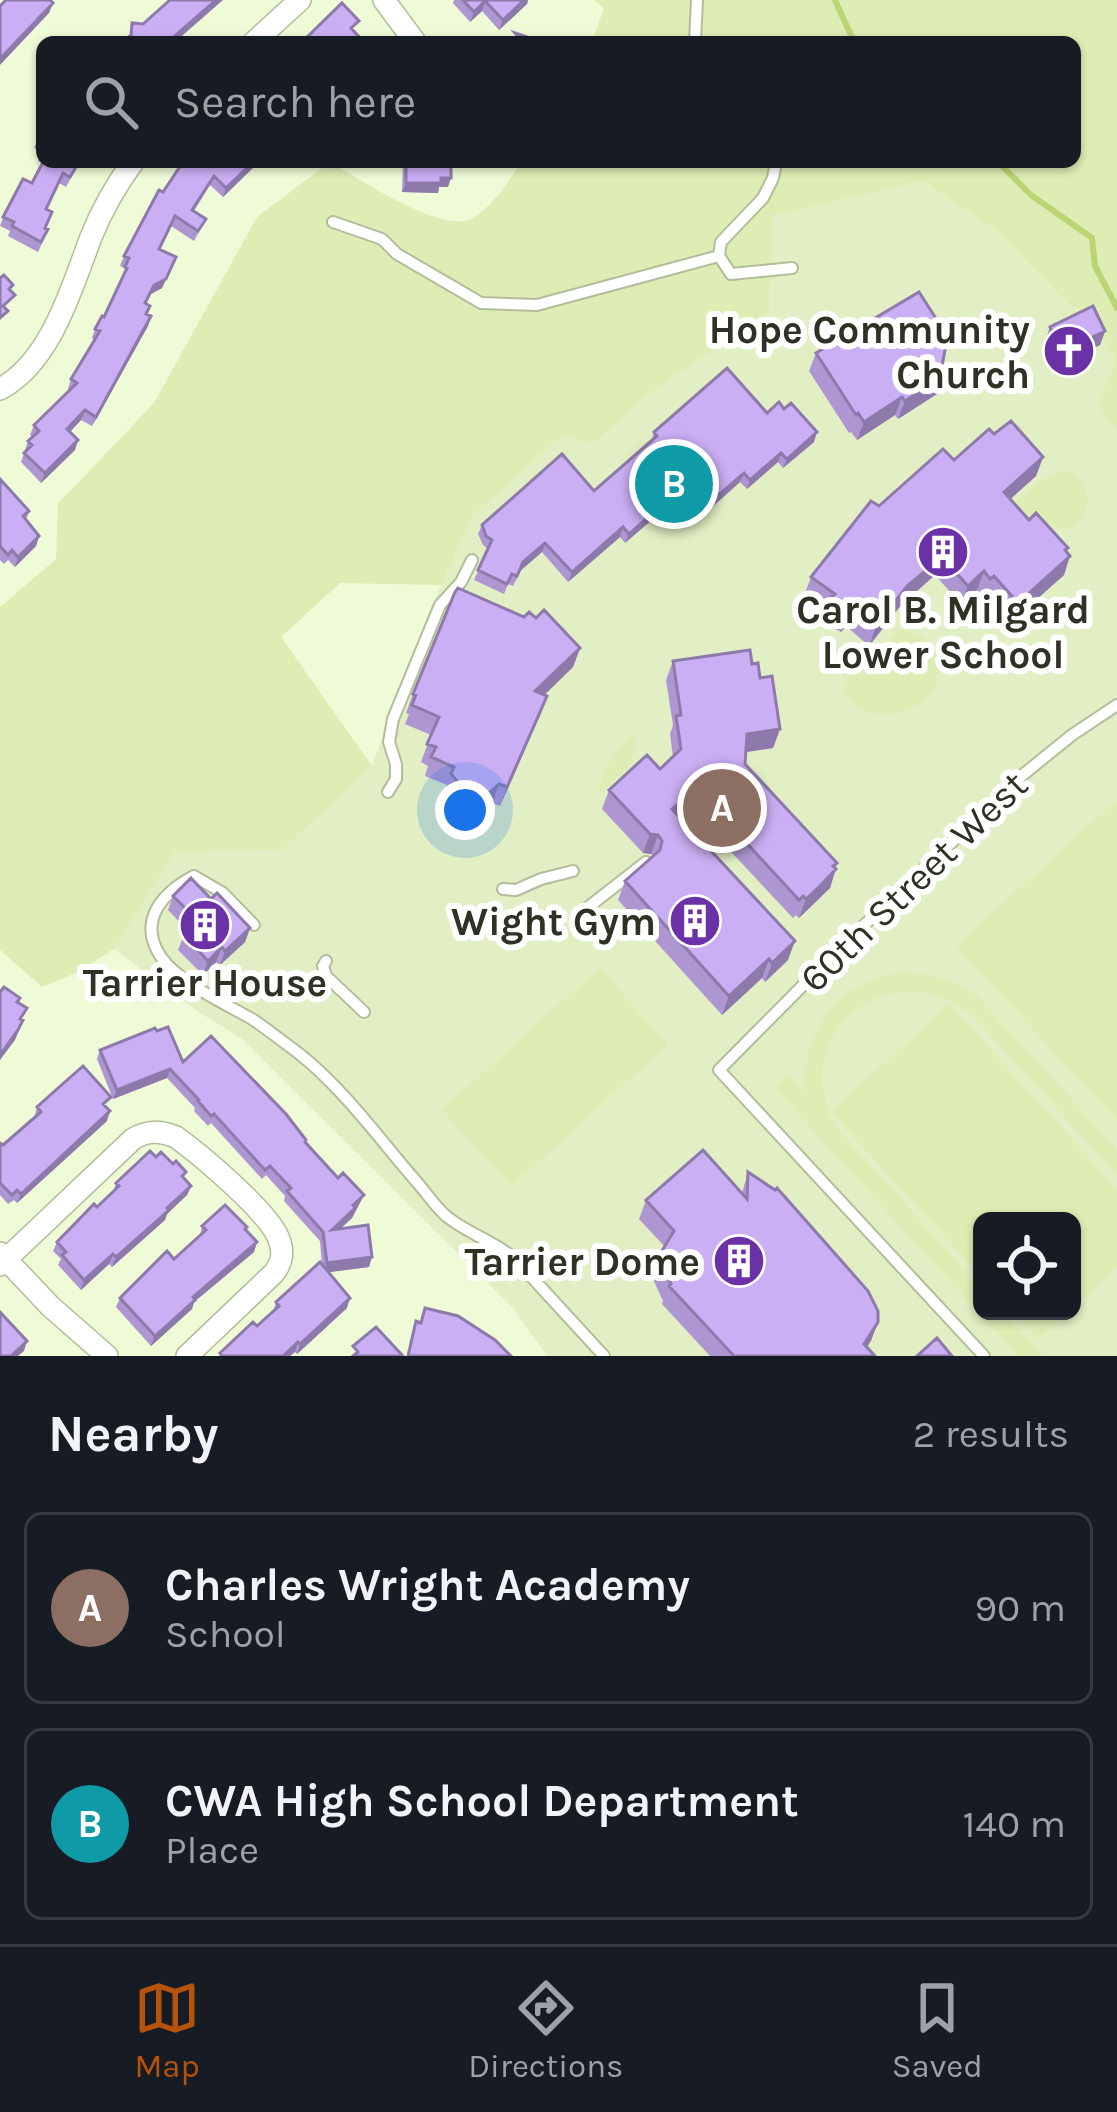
<!DOCTYPE html>
<html lang="en">
<head>
<meta charset="utf-8">
<style>
  body { margin:0; font-family:Karla,sans-serif; background:#20242c; color:#f1f3f6 }
  .controls { position:absolute; right:36px; bottom:36px; display:grid; overflow:hidden; border-radius:18px; box-shadow:0 3px 9px #0004 }
  .controls button { width:108px; height:108px; display:grid; place-items:center; padding:0; border:0; border-bottom:3px solid #363941; background:#171b24; color:#f1f3f6; font:60px sans-serif }
  .you { position:absolute; left:465px; top:810px; width:42px; height:42px; margin:-30px; border:9px solid #fff; border-radius:50%; background:#1a73e8; box-shadow:0 0 0 18px #1a73e833 }
  .badge { display:grid; place-items:center; width:78px; height:78px; border-radius:50%; background:#b45309; color:#fff; font-size:39px; font-weight:700 }
  .pin { position:absolute; translate:-50% -50%; border:6px solid #fff; box-shadow:0 3px 12px #0006 }
  .list { margin:0; padding:0; list-style:none }
  h2 { display:flex; justify-content:space-between; align-items:center; height:156px; margin:0; padding:0 48px; font-size:51px }
  h2 small { font-size:39px; font-weight:400; color:#9ea1a6 }
  .list li { display:grid; grid-template-columns:78px 1fr auto; gap:36px; align-items:center; box-sizing:border-box; height:192px; margin:0 24px 24px; padding:0 24px; border:3px solid #363941; border-radius:18px }
  .list b { display:block; font-size:45px; white-space:nowrap }
  .list p { margin:0; font-size:39px; white-space:nowrap; color:#9ea1a6 }
  .list em { font-size:39px; font-style:normal; color:#9ea1a6 }
  .icon { flex:none; width:66px; height:66px; fill:none; stroke:currentColor; stroke-width:2; stroke-linecap:round; stroke-linejoin:round }
  .map { position:relative; flex:none; width:1117px; height:1356px; overflow:hidden }
  .search { position:absolute; background:#171b24; box-shadow:0 3px 9px #0004; left:36px; right:36px; top:36px; height:132px; display:flex; align-items:center; gap:30px; box-sizing:border-box; padding:0 42px; border-radius:18px; color:#9ea1a6; font-size:45px }
  .sheet { height:588px; background:#171b24 }
  nav { display:flex; justify-content:space-around; align-items:center; box-sizing:border-box; height:168px; border-top:3px solid #363941; background:#171b24; font-size:33px; color:#9ea1a6 }
  nav a { display:grid; justify-items:center; gap:6px }
  nav .on { color:#b45309 }
  .map>svg:first-child { display:block }
  .built { fill:#e2eec3; fill-rule:evenodd }
  .green { fill:#deedb4 }
  .lines { fill:none; stroke-linecap:round; stroke-linejoin:round }
  .stream { stroke:#bdd475; stroke-width:6 }
  .service-casing { stroke:#b3bd9b; stroke-width:14 }
  .minor-casing { stroke:#b3bd9b; stroke-width:24 }
  .service { stroke:#fff; stroke-width:10 }
  .minor { stroke:#fff; stroke-width:21 }
  .wall { fill:#ae96d2 }
  .shaded-wall { fill:#8d7aab }
  .building { fill:#caaff4; stroke:#8d7aab; stroke-width:3 }
  .labels { text-anchor:middle; stroke-width:12; stroke-linejoin:round; paint-order:stroke }
  .poi-label { font-size:39px; font-weight:bold; fill:#2e3124; stroke:#fff; text-anchor:end }
  .street-label { font-size:39px; fill:#2e3124; stroke:#fff }
</style>
</head>
<body>
<div class="map">
<svg width="1117" height="1356" viewBox="0 0 1117 1356">
  <rect width="100%" height="100%" fill="#effad6"/>
  <path class="built" d="M921,181l75,49 72,74 26,18 22,38 -17,46 18,24v926h-570l-34,-48 -271,-269 -43,-27 -85,-63 61,-99h107l90,-84 69,-181 33,-71 91,-81 28,11 47,-44 129,-88 3,-96zM982,1221h90v90h-90z"/>
  <path class="green" d="M594,0h523v430l-19,-24 18,-46 -22,-38 -26,-18 -72,-74 -74,-49 -150,35 -3,96 -129,88 -47,44 -29,-10 -90,80 -33,71 -101,-2 -59,54 91,129 -90,84 -107,1 -61,98 -36,23 -36,15 -42,-37v-343l56,-48 2,-55 96,-101 103,-186 73,-55c30,17 110,71 140,57 23,-11 37,-37 52,-57h553v-120h-483l12,-34z
    M1068,471c27,15 25,46 -2,58l-25,-7 -15,1 -12,-18c10,-15 36,-32 54,-34z
    M899,630c13,1 24,4 32,16 35,51 -52,97 -87,47l2,-18 32,-19z
    M635,733c3,27 -13,44 -34,59l-3,-4c9,-20 18,-44 37,-55z
    M1117,800v320l-161,-174z
    M599,968l69,76 -156,142 -70,-76z
    M899,973c30,0 53,6 78,23l140,153v26l-141,-156c-79,-74 -193,13 -140,108l146,163v21h19l43,45h-26l-244,-269 13,-12 17,18c0,-64 30,-107 95,-120z
    M949,1004l168,185v78l-45,41v-87h-90v56l-151,-165z
    M1013,1311h56l-31,28z"/>
  <g class="lines">
    <path class="stream" d="M835,0l19,42
      M998,162l33,33 61,43 3,28 22,42"/>
    <g class="service-casing">
      <path id="service" d="M695,42l2,-42
        M776,162l-3,16 -10,20 -42,44 -2,14 12,18 61,-6
        M333,222l49,17 15,15 84,49 56,2 182,-49
        M388,792l8,-13v-15l-7,-22 4,-23 47,-114 21,-23 11,-22
        M503,889l13,1 25,-11 32,-8
        M582,912l64,-50
        M254,925l-31,-32 -29,-17c-32,17 -57,45 -33,81 17,25 65,47 91,62 15,10 30,22 45,33 45,35 81,85 118,128 10,11 19,25 30,35 21,18 49,26 70,44l89,97
        M326,961l-3,5 3,10 38,36
        M984,1356l-265,-286 123,-124 183,-173 47,-38 45,-30"/>
    </g>
    <g class="minor-casing">
      <path id="minor" d="M384,0l31,42
        M254,42l46,-42
        M0,389c51,-27 72,-102 91,-152 11,-27 25,-52 42,-75
        M0,1253l50,53 57,50
        M0,1265l133,-126c15,-9 27,-8 43,-2 26,19 90,73 102,100 6,14 5,24 -4,36l-87,83"/>
    </g>
    <use href="#service" class="service"/>
    <use href="#minor" class="minor"/>
  </g>
  <path class="wall" d="M454,0h74l-1,4 -28,26 -17,-19 -12,11 -17,-19z
    M41,122l1,40h38l-14,25 -7,-4 -12,26 -3,30 -6,13 -30,-16 2,-5 -10,-5 3,-9 29,-34 10,-20 -4,-2 3,-9 -7,-4 5,-12 -2,-5z
    M183,162h76l-36,35 -13,-12 -16,26 12,8 -12,22 -23,-15 -11,24 16,7 -14,31 -11,6 -5,10 2,22 -56,100 -11,-6 -11,12 5,18 -34,33 -20,-21 7,-21 5,-4 -3,-2 4,-10 35,-35 -1,-1 3,-10 23,-39 -2,-2 3,-9 9,-12 19,-40 2,-9 -5,-2 4,-10z
    M403,162h48l-3,25h-9l-1,6 -36,-1z
    M1050,327l55,4 -5,14 -20,10 -5,13 -16,8 -14,-35z
    M942,344v22l5,8 -7,18 -42,27 -3,-4 -38,25 -6,-8 -2,1 -40,-62 7,-18z
    M767,413l47,29 -31,26 -5,-6 -31,27 -7,-7 -29,26 -20,-22 -66,57 -5,-6 -52,45 -26,-30 -22,19 -7,15 -5,-2 -4,10 -30,-14 14,-31 -5,-4 -5,-11 4,-9 112,-34 57,-49 3,-10z
    M994,434l49,23 -7,19 -26,23 19,21 39,28 -4,27 -53,47 -24,-27 -3,3 -7,-8 -16,14 -26,-29 -34,30 -32,41 -23,-20 -5,6 -18,-10 2,-11 -21,-15 7,-19 143,-117z
    M0,479l29,32 -3,9 13,16 -3,10 -21,21 -7,-7 -4,4 -4,-4z
    M524,617l12,1 44,30 -7,19 -29,28 -4,20 -40,91 -8,-3 -22,20 -26,-30 3,-8 -22,-9 3,-10 -7,-4 10,-27 -26,-11 4,-10 -3,-1 7,-19z
    M673,661l79,3 8,14 20,51 -7,19 -27,4 -1,12 91,105 -6,19 -31,30 -3,-3 -3,3 -104,-111 -10,9 109,144 -23,22 -3,-4 -40,37 -104,-115 7,-19 28,-25 -2,-2 -8,-1 -41,-44 7,-19 51,-21 13,-12 -3,-23 3,-9 -7,-45z
    M173,896l38,3 39,29 -5,14 -25,23 -4,-3 -13,13 -25,-25 6,-15 4,-4 -20,-21z
    M100,1050l83,12 123,81 32,35 26,17 -12,23 -12,11 29,38 -40,5 18,36 -50,46 -2,-2 -5,4h-71l1,-3 37,-27 16,-14 3,-10 46,-37 -2,-24 -36,-40 1,-5 -19,-21 -4,4 -51,-56 -3,3 -14,-15 1,-3 -28,-30 -54,21 -16,-40z
    M37,1107h69l1,14 -90,82 -3,-3 -6,4 -8,-9v-52l3,2 31,-27z
    M156,1157l30,15 -2,6 7,8 -4,9 -20,19 -2,6 -53,47 -3,-3 -28,26 -23,-25 3,-6 -8,-8 4,-9 56,-50 3,-9z
    M748,1172l130,150 -11,25 8,9h-165l-48,-52 1,-3 -9,-20v-8l11,-26 -26,-28 7,-19 96,-7z
    M202,1226l45,1 -1,3 11,12 -3,10 -60,50 -2,7 -41,37 -35,-39 4,-9 54,-39 26,-23z"/>
  <path class="shaded-wall" d="M216,0h7l-48,42h-6z
    M524,0h4l-1,4 -28,26 4,-10z
    M485,1l-3,10 -12,11 4,-10z
    M53,3l-4,10 -49,52v-6z
    M253,162h6l-36,35 3,-9z
    M441,178h10l-3,9h-9l-1,6 -36,-1 4,-9z
    M176,257l-14,31 -11,6 -10,19 13,-28z
    M151,316l-3,10 -56,100 4,-9z
    M1105,331l-5,14 -20,10 -5,13 -16,8 5,-14 12,-17z
    M947,374l-7,18 -42,27 7,-18z
    M902,397l-7,18 -38,25 7,-18z
    M85,410l-4,10 -17,18 3,-9z
    M817,432l-3,10 -31,26 4,-9z
    M78,440l-3,10 -34,33 4,-10z
    M781,453l-3,9 -31,27 3,-9z
    M1043,457l-7,19 -39,35 7,-19z
    M744,473l-4,9 -29,26 3,-9z
    M694,476l-3,10 -66,57 4,-9z
    M623,527l-3,10 -52,45 4,-10z
    M39,536l-3,10 -21,21 3,-10z
    M545,543l-3,9 -22,19 -7,15 10,-24z
    M1068,548l-6,16 8,-8 -6,19 -53,47 7,-19z
    M942,557l-7,18 -34,30 -32,41 7,-19 31,-41z
    M984,571l-7,19 -16,14 7,-18z
    M853,607l-7,19 -5,6 6,-19z
    M580,648l-7,19 -44,43 6,-19z
    M547,696l-7,19 -40,91 7,-19z
    M780,729l-7,19 -33,5 7,-19z
    M499,784l-7,19 -22,20 7,-19z
    M696,788l-7,19 -23,21 6,-19z
    M650,834l8,1 -7,19 -8,-1z
    M837,863l-7,25 -31,30 7,-19z
    M250,928l-5,14 -25,23 5,-14z
    M795,941l-7,19 -23,22 7,-19z
    M222,947l-6,15 -13,13 5,-14z
    M769,959l-7,19 -40,37 7,-19z
    M23,1020l-8,20 -15,20v-5z
    M170,1069l-3,9 -54,21 4,-9z
    M110,1111l-3,10 -90,82 4,-9z
    M191,1186l-4,9 -20,19 -2,6 -53,47 4,-10z
    M364,1195l-12,23 -24,22 4,-10z
    M257,1242l-3,10 -60,50 -2,7 -41,37 4,-10 38,-39z
    M113,1254l-4,10 -28,26 3,-10z
    M372,1257l-3,10 -46,6 4,-10z
    M350,1298l-3,10 -50,46 3,-10z
    M878,1322l-7,19 -10,15 3,-12z
    M27,1341l-3,10 -6,5h-7z
    M298,1342l-3,10 -5,4h-7z"/>
  <path class="building" d="M6,0h44l3,3 -53,56v-53z
    M170,0h46l-46,40 1,2h-48l8,-7 1,-12 11,1z
    M463,0h61l-21,20 -18,-19 -11,11z
    M342,3l17,18 -8,7 13,14h-60l-1,-1z
    M515,33l27,9h-19z
    M43,162h36l-9,15 -7,-4 -17,36 6,3 -7,16 3,1 -7,13 -29,-16 2,-4 -11,-5 20,-38 9,4z
    M183,162h70l-27,26 -12,-12 -22,34 14,9 -8,12 -23,-15 -16,33 17,8 -10,22 -12,6 -9,18 5,3 -4,8 5,2 -55,101 -11,-7 -18,19 11,11 -33,33 -21,-20 8,-8 -4,-4 11,-10 -5,-6 43,-42 -6,-4 29,-48 -5,-2 7,-13 2,1 23,-49 -2,-1 4,-9 -5,-2 35,-66 4,2z
    M406,162h45v16h-10v5h-35z
    M4,275l9,10 -4,4 6,6 -12,11 5,5 -8,7v-40z
    M919,292l27,42 -8,5 7,11 -3,16 5,8 -42,27 -3,-4 -38,25 -6,-9 -2,2 -40,-62z
    M1093,306l12,25 -29,14 4,9 -16,8 -14,-35z
    M727,368l40,45 12,-11 5,7 7,-6 26,29 -30,27 -6,-6 -31,27 -6,-7 -30,26 -20,-23 -65,58 -6,-7 -51,45 -27,-29 -22,19 -6,14 -5,-2 -5,10 -29,-14 14,-30 -6,-4 -4,-11 80,-71 32,37 63,-55 -3,-4z
    M1011,421l32,36 -39,35 25,28 7,-7 32,35 -3,2 5,6 -52,47 -24,-27 -4,3 -6,-8 -16,15 -26,-29 -35,29 -31,41 -23,-20 -6,6 -17,-10 -1,-4 6,-5 -24,-17 60,-76 8,5 64,-57 11,11 35,-31 5,5z
    M0,479l29,32 -6,5 16,20 -21,21 -6,-7 -4,5 -8,-9z
    M458,588l66,29 5,-5 7,6 8,-8 36,38 -45,43 12,5 -40,91 -8,-3 -22,20 -26,-30 3,-7 -23,-10 5,-10 -9,-3 12,-27 -27,-12 4,-10 -3,-1 42,-102z
    M750,650l2,14 6,-1 2,15 12,-2 8,53 -33,5 -2,30 92,99 -4,3 3,3 -16,17 -14,13 -3,-3 -4,4 -103,-112 -24,21 123,132 -23,22 -3,-4 -40,37 -104,-115 35,-31 2,-9 -4,-6 -8,-1 -41,-44 38,-35 13,14 21,-20 -5,-33 5,-1 -8,-54z
    M191,878l20,21 6,-6 33,35 -25,23 -3,-4 -14,14 -24,-26 14,-14 -25,-25z
    M4,987l16,11 -3,4 10,6 -7,11 3,1 -5,10 -18,25v-63z
    M168,1027l15,35 28,-26 75,78 20,26 -1,2 33,36 5,-5 21,22 -11,10 2,3 -23,22 36,-5 4,32 -45,6 -4,-31 -36,-41 4,-3 -21,-22 -5,4 -51,-56 -3,2 -13,-15 1,-1 -29,-31 -53,21 -17,-40 55,-22 2,3z
    M83,1066l28,31 -8,7 7,7 -89,83 -4,-4 -5,5 -12,-12v-40l3,2 38,-33 -4,-5z
    M703,1150l44,49 1,-27 27,18 2,-2 91,103 10,20v11l-14,22 11,12h-141l-65,-70 2,-2 -11,-21v-9l14,-23 -28,-31z
    M150,1151l6,6 5,-5 12,12 3,-3 10,11 -4,4 9,10 -24,22 2,2 -53,47 -3,-3 -29,26 -22,-25 4,-3 -9,-10 37,-38 3,3 22,-21 -3,-3z
    M225,1205l22,22 -2,2 12,13 -64,55 2,3 -40,36 -35,-38 47,-47 7,8 32,-29 -4,-4z
    M320,1262l30,36 -50,46 -2,-2 -15,14h-60l-3,-3 33,-31 4,4 22,-20 -3,-4z
    M425,1308l33,8 37,24 16,16h-103l8,-35 5,2z
    M0,1312l27,29 -16,15h-11z
    M376,1327l27,29h-50l5,-4 -5,-6z
    M937,1338l15,18h-35z"/>
  <defs>
    <g id="church-disc" transform="scale(2.7)"><circle r="9.5" fill="#6b31a7" stroke="#fff"/><path d="M-1.2-6h2.4v3.5h3.3v2.4h-3.3V6h-2.4V-.1h-3.3v-2.4h3.3Z" fill="#fff"/></g>
    <g id="building-disc" transform="scale(2.7)"><circle r="9.5" fill="#6b31a7" stroke="#fff"/><path d="M-4-6H4V6H1V3H-1V6H-4ZM-2.5-4.3h1.7v1.8h-1.7ZM.8-4.3h1.7v1.8H.8ZM-2.5-1h1.7V.8h-1.7ZM.8-1h1.7V.8H.8Z" fill="#fff"/></g>
  </defs>
  <g fill-rule="evenodd">
    <use href="#church-disc" x="1069" y="351"/>
    <use href="#building-disc" x="943" y="552"/>
    <use href="#building-disc" x="695" y="921"/>
    <use href="#building-disc" x="205" y="925"/>
    <use href="#building-disc" x="739" y="1261"/>
  </g>
  <g class="labels">
    <g class="poi-label">
      <text x="1030" y="343">Hope Community<tspan x="1030" dy="45">Church</tspan></text>
      <text x="943" y="623" text-anchor="middle">Carol B. Milgard<tspan x="943" dy="45">Lower School</tspan></text>
      <text x="656" y="935">Wight Gym</text>
      <text x="205" y="996" text-anchor="middle">Tarrier House</text>
      <text x="700" y="1275">Tarrier Dome</text>
    </g>
    <g class="street-label">
      <text transform="translate(913 881) rotate(-44)" y="14">60th Street West</text>
    </g>
  </g>
</svg>
<div class="controls">
<button><svg class="icon" aria-label="locate" viewBox="0 0 24 24"><circle cx="12" cy="12" r="6"/><path d="M12 2v4M12 18v4M2 12h4M18 12h4"/></svg></button>
</div>
<div class="you"></div>
<div class="pin badge" style="left:722px;top:808px;background:#8d6e63">A</div>
<div class="pin badge" style="left:674px;top:484px;background:#0f9aa8">B</div>
<div class="search"><svg class="icon" aria-label="search" viewBox="0 0 24 24"><circle cx="10" cy="10" r="6"/><path d="M15 15l6 6"/></svg>Search here</div>
</div>
<section class="sheet">
<h2>Nearby<small>2 results</small></h2>
<ul class="list">
<li><span class="badge" style="background:#8d6e63">A</span><div><b>Charles Wright Academy</b><p>School</p></div><em>90 m</em></li>
<li><span class="badge" style="background:#0f9aa8">B</span><div><b>CWA High School Department</b><p>Place</p></div><em>140 m</em></li>
</ul>
</section>
<nav>
<a class="on"><svg class="icon" aria-label="map" viewBox="0 0 24 24"><path d="M3 6l6-2 6 2 6-2v14l-6 2-6-2-6 2zM9 4v14M15 6v14"/></svg>Map</a>
<a><svg class="icon" aria-label="directions" viewBox="0 0 24 24"><path d="M12 3l9 9-9 9-9-9zM9 14v-3h6M13 9l2 2-2 2"/></svg>Directions</a>
<a><svg class="icon" aria-label="saved" viewBox="0 0 24 24"><path d="M7 4h10v16l-5-4-5 4z"/></svg>Saved</a>
</nav>
</body>
</html>
